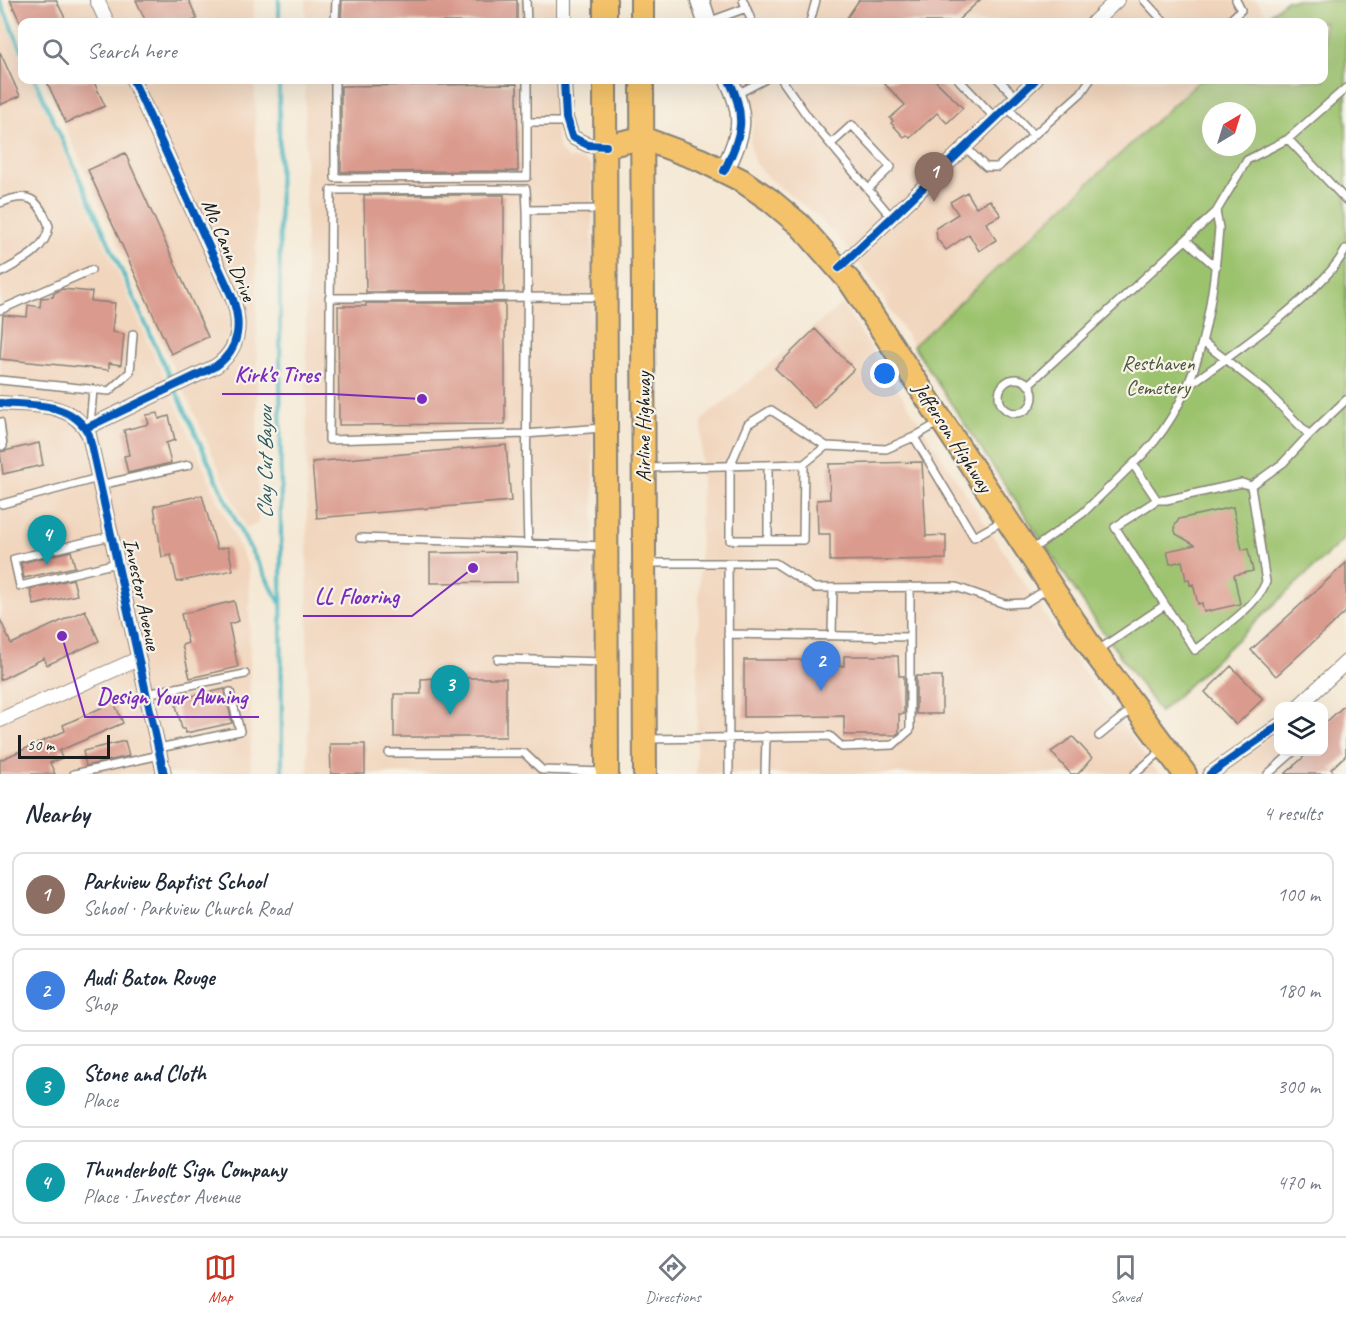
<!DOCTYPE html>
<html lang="en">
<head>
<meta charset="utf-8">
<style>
  body { margin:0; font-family:Caveat,sans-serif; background:#f6f6f7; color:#1f2937 }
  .controls { position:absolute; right:18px; bottom:18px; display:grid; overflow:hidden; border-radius:12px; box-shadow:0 6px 24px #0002 }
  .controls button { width:54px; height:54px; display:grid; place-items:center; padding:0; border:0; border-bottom:2px solid #e0e1e3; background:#fff; color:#1f2937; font:30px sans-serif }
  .compass { position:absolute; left:1202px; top:102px; width:54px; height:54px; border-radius:50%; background:#fff; box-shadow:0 6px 24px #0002; rotate:38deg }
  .scale { position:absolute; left:18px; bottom:15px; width:92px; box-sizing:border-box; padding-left:6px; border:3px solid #1c1c1c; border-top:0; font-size:16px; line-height:21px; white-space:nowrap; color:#1c1c1c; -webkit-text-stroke:4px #f7f3e8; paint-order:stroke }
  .you { position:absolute; left:885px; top:374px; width:21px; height:21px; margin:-15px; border:4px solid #fff; border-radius:50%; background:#1a73e8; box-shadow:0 0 0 9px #1a73e833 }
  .badge { display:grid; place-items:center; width:39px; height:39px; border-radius:50%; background:#c8321e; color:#fff; font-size:20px; font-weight:700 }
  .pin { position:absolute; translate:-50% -50px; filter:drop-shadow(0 2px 3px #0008) }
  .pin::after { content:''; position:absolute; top:32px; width:21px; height:18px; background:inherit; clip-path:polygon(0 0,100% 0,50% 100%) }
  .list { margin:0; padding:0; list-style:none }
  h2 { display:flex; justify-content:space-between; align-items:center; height:78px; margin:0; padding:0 24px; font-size:26px }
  h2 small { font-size:20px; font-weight:400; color:#747a83 }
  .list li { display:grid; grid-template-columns:39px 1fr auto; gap:18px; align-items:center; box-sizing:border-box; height:84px; margin:0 12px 12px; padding:0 12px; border:2px solid #e0e1e3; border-radius:12px }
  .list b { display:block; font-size:22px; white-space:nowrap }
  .list p { margin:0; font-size:20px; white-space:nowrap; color:#747a83 }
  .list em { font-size:20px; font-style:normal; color:#747a83 }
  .icon { flex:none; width:33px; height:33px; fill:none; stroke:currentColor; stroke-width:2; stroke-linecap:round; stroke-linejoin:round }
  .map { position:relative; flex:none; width:1346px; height:774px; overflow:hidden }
  .search { position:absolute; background:#fff; box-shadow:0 6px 24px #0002; left:18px; right:18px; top:18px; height:66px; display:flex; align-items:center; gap:15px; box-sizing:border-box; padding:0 21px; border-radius:12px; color:#747a83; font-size:22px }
  .sheet { height:462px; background:#fff }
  nav { display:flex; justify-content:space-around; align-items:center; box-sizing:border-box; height:84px; border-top:2px solid #e0e1e3; background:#fff; font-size:16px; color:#747a83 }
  nav a { display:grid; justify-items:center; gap:3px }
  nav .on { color:#c8321e }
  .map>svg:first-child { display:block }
  .built { fill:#f1d5bd }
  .green { fill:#9bc26d; stroke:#5c6f44; stroke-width:1.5; fill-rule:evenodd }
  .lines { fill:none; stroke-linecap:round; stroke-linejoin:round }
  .stream { stroke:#48b7c1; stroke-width:4 }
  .building { fill:#da9a8d }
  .service-casing { stroke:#888279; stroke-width:10 }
  .minor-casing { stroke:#888279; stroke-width:16 }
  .tertiary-casing { stroke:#888279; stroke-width:21 }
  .primary-casing { stroke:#888279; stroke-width:26 }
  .trunk-casing { stroke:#888279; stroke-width:26 }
  .service { stroke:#fff; stroke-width:7 }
  .minor { stroke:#fff; stroke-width:14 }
  .tertiary { stroke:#fff; stroke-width:18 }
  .primary { stroke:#f3c26a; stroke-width:22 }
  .trunk { stroke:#f3c26a; stroke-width:22 }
  .cycleway-casing { stroke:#f7f3e8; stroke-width:11 }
  .cycleway { stroke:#0057b8; stroke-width:8 }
  .labels { text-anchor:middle; stroke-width:4.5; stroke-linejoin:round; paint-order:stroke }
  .street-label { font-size:21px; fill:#1c1c1c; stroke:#f7f3e8 }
  .park-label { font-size:21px; fill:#485638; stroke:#f7f3e8 }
  .water-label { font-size:22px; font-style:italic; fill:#2e5a5e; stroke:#f7f3e8 }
  .leader { fill:none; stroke:#7b2cbf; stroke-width:2 }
  .callout-dot { fill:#7b2cbf; stroke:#f7f3e8; stroke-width:2 }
  .callout-label { font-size:22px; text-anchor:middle; font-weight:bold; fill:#7b2cbf; stroke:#f7f3e8; stroke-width:4.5; stroke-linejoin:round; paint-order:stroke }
</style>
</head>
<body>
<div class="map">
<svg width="1346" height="774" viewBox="0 0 1346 774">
  <rect width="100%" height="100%" fill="#f7f3e8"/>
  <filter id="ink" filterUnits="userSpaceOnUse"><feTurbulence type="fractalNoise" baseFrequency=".0167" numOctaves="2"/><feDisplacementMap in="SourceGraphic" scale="12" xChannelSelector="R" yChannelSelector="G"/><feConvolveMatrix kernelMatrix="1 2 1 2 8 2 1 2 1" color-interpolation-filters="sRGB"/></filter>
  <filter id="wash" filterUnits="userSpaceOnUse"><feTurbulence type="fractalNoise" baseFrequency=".008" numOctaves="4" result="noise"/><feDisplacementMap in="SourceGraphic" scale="24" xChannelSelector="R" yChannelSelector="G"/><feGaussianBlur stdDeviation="1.35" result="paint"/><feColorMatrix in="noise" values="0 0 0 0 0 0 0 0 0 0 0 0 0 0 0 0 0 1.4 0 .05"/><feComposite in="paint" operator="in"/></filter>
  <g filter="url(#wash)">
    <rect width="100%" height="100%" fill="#f5e9d6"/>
    <path class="built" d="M8,0h246v22h-232v10z
      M306,0h249v22h-249z
      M709,0h547l12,17 -6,5h-544z
      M0,9l22,50v21h10l217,489 2,205h-251z
      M44,80h211l3,443 -12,6z
      M305,80h251v54l3,15 9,9 17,3 7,6 3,607h-287z
      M740,80h460l-287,266 -44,-70 -29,-36 -25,-26 -48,-37 -13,-15 -4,-20 4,-23 -2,-11z
      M842,304l209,320 54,79 54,71h-463l6,-354z
      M1278,731v21l46,-1 20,23h-118l6,-6 -2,-4z"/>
    <path class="green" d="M1286,0h60v537l-186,175 -62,-87 -185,-279 287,-266h124v-58h-62zM1211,111h36v36h-36z"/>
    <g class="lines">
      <path class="stream" d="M0,1l22,50
        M279,22v-22
        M35,80l137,302
        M279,80l3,694
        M175,389l66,143 39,71"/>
    </g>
    <g id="blocks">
      <path class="building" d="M10,0h46l11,22h-47z
        M136,0h53l8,19 -6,3h-45z
        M342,0h175v22h-176z
        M859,0h121l-24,22h-112z
        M0,52l20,44 -20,9z
        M46,80h47l12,26 -39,17z
        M881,80h54l28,28 -16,15 -10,-10 -27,25 -3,-3 -3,2 -13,-14 2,-2 -3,-3 15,-13z
        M517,84l1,87 -177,1v-86z
        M125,153l83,184 -37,17 -83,-184z
        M967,192l9,15 14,-7 11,15 -15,8 10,17 -17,11 -10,-17 -23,16 -9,-11 -1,-11 22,-14 -8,-12z
        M364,195h140v97h-138z
        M62,289l30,3 -1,9 24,2 -3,29 12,2 -3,31 -12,-2v7l-109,-11 3,-44 24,2 1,-12 12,2 1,-9 12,-1 1,-4z
        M366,303h139v121l-166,1 -1,-119h28z
        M815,329l39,40 -40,39 -39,-40z
        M158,413l1,6 10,-3 6,24 -9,3 5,20 -43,10 -4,-17 5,-1 -5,-25 25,-6 -3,-9z
        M39,443l4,22 -40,9 -3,-22z
        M506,445l5,56 -194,17 -5,-56z
        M922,462l4,74 20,-1v24l-116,2v-27h-12l-1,-34 13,-1 -1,-35z
        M202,495l15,54 11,-2 5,23 -56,12 -6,-27 -9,2 -8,-51z
        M1233,507l9,43 6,-1 5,22 -19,4 6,29 -36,8 -2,-9 -4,1 -5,-20 -3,1 -1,-6 -3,1 -4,-19 -12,3 -3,-13 28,-6 -19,-11 -2,-7 5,-8z
        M71,551l4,16 -51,11 -3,-15z
        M516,552l1,30 -87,1v-30z
        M1346,563v49l-70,64 -25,-26z
        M73,579l4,16 -43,10 -4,-16z
        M234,601l5,20 -10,3 9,43 -48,11 -8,-33 6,-2 -7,-29z
        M85,610l14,31 -52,24 -3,-7 -44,22v-61l11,25z
        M844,656h54l1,20h5v38h-5v18l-3,3h-52v-19l-100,1v-57h68v6h32z
        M1231,666l32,33 -27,26 -31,-33z
        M916,676h26v38h-26z
        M438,678h68v59h-112v-43h27v-15z
        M225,689l7,34 -46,10 -1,-4h-3l-6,-24 3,-1 -1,-5z
        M114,702l9,21 -64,28 3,7 -12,5 5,11h-55v-14l65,-29 -2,-6z
        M1346,704v51l-15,14 4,5h-50l24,-22h14v-27z
        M1073,737l19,21 -14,16h-7l-20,-22z
        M125,741l4,15 -43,10 -3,-15z
        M330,744h35v30h-34z"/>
    </g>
  </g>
  <g filter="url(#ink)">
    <use href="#blocks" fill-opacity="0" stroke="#888279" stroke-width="1.5"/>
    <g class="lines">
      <g class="service-casing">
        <path id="service" d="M526,0l1,22
          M743,0l9,22
          M1144,0l20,22
          M335,22l1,-22
          M708,22l38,-14
          M810,22l6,-22
          M1228,22l13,-12 -5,-10
          M335,80v98l192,-1v-97
          M782,80l26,37 84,101
          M959,80l36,38
          M999,80l17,17
          M737,94l27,-14
          M1007,107l26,28
          M527,122h40
          M1288,139l58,61
          M831,144l21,-19 39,42 -23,22
          M965,147l21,20h12l83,-74 9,-13
          M0,203c29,-12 38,-5 49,23 -3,25 -30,36 -49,47
          M527,210c2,111 -3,222 1,333
          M1186,240l30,27
          M329,298l274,-1
          M0,310l91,-40
          M1203,342l63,49 43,44 -26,28 -32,23
          M999 396a17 17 0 1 1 34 0a17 17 0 1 1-34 0Z
          M0,380l109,11 21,-19 3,-38
          M1028,385l188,-173
          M1188,386c43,-31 135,-93 158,-137
          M0,422l3,24
          M940,422l-26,15 60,100 30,-17
          M90,426l3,-37
          M602,428l-77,6 -196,6 2,-250 195,-1 1,21 76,-1
          M1309,435l37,-35
          M804,464l-1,76h-73v-74l18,-42 23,-14 55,36
          M1133,464c67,-60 79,-152 86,-236l-3,-16 31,-52 41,-21 58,-51
          M646,468l158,-4 22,-18 60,3 28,-12
          M100,485l89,-20
          M1157,500h9l76,-17 9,3 15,96c-10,26 -50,51 -71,68l-30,-45
          M2,504l96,-26
          M111,536l-97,23 6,27 97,-23
          M360,538l244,8
          M768,540v-75
          M1030,551l53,-38 50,-49 24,36 -42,27 50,78 -68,46
          M646,563h129l39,25 142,-1 49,17 20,-1 24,-15
          M728,563l1,211
          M728,634l182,3
          M832,635l1,-47
          M498,659l106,3
          M146,694l99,-20
          M1099,736l33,-27
          M649,739l181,-3 12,11 51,-2 17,-15v-143
          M159,748l81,-17 -10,-39
          M389,753h135l18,17 62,2
          M74,774l86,-19
          M765,774l1,-38
          M1135,774l27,-24
          M1268,774l25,-22"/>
      </g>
      <g class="minor-casing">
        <path id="minor" d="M97,0l10,22
          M564,0v22
          M1094,22l23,-22
          M564,80l2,38 6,19 16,8 18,1
          M839,268l196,-188
          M0,403c32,3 73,-2 89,32l75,339
          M86,428l130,-62c24,-17 26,-43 16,-69l-99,-217
          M1299,706l47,-44
          M0,720l138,-61
          M1210,774l68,-48"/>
      </g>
      <g class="tertiary-casing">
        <path id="tertiary" d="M700,0l7,22
          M724,171c18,-36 23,-54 5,-91"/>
      </g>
      <g class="primary-casing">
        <path id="primary" d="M606,146l36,-8 59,22 40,20 29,20 30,25 51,58 244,370 90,121"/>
      </g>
      <g class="trunk-casing">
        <path id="trunk" d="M605,0v22
          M642,0v22
          M605,80l2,694
          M642,80l3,694"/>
      </g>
      <use href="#service" class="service"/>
      <use href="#minor" class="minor"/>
      <use href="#tertiary" class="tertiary"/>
      <use href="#primary" class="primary"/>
      <use href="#trunk" class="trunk"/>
      <g class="cycleway-casing">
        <path id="cycleway" d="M564,80l2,38 6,19 16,8 18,1
          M724,171c18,-36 23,-54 5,-91
          M839,268l196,-188
          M0,403c32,3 73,-2 89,32l75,339
          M86,428l130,-62c24,-17 26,-43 16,-69l-99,-217
          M1210,774l68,-48"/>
      </g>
      <use href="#cycleway" class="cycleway"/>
    </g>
  </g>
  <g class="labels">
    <g class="street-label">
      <text transform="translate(229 250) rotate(67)" y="7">Mc Cann Drive</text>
      <text transform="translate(643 427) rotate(-90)" y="7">Airline Highway</text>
      <text transform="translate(953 437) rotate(57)" y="7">Jefferson Highway</text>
      <text transform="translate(142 594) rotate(78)" y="7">Investor Avenue</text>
    </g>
    <g class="park-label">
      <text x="1158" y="370">Resthaven<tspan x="1158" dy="24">Cemetery</tspan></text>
    </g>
    <g class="water-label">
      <text transform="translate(264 463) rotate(-90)" y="8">Clay Cut Bayou</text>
    </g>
  </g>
  <path class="leader" d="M422 399L331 394H222M473 568L412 616H303M62 636L85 717H259"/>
  <g class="callout-dot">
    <circle cx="422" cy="399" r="6"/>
    <circle cx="473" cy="568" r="6"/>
    <circle cx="62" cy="636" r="6"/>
  </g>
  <g class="callout-label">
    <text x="277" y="382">Kirk's Tires</text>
    <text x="357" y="604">LL Flooring</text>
    <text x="172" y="704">Design Your Awning</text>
  </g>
</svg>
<div class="controls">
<button><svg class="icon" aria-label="layers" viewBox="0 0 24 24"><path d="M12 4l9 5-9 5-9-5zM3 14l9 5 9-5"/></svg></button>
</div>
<svg class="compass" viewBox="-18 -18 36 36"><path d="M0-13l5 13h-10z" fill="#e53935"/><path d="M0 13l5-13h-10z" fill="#747a83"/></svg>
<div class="scale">50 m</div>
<div class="you"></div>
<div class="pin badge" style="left:934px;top:202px;background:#8d6e63">1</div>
<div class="pin badge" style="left:821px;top:691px;background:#3f7fe0">2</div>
<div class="pin badge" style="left:450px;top:715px;background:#0f9aa8">3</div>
<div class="pin badge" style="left:47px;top:565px;background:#0f9aa8">4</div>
<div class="search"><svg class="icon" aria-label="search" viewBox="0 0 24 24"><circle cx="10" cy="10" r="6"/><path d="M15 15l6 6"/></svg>Search here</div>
</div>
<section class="sheet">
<h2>Nearby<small>4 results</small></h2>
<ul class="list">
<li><span class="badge" style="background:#8d6e63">1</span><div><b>Parkview Baptist School</b><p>School · Parkview Church Road</p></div><em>100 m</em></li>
<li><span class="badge" style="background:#3f7fe0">2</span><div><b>Audi Baton Rouge</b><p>Shop</p></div><em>180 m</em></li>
<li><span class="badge" style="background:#0f9aa8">3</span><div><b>Stone and Cloth</b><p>Place</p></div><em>300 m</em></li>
<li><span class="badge" style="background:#0f9aa8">4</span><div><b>Thunderbolt Sign Company</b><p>Place · Investor Avenue</p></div><em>470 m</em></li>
</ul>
</section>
<nav>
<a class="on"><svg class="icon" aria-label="map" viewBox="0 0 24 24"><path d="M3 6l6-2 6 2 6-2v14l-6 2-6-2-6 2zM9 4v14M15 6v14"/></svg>Map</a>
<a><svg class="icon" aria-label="directions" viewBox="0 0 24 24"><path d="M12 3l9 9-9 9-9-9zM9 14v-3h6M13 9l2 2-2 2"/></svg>Directions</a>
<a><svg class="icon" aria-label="saved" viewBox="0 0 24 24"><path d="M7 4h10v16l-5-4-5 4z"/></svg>Saved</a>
</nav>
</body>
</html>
